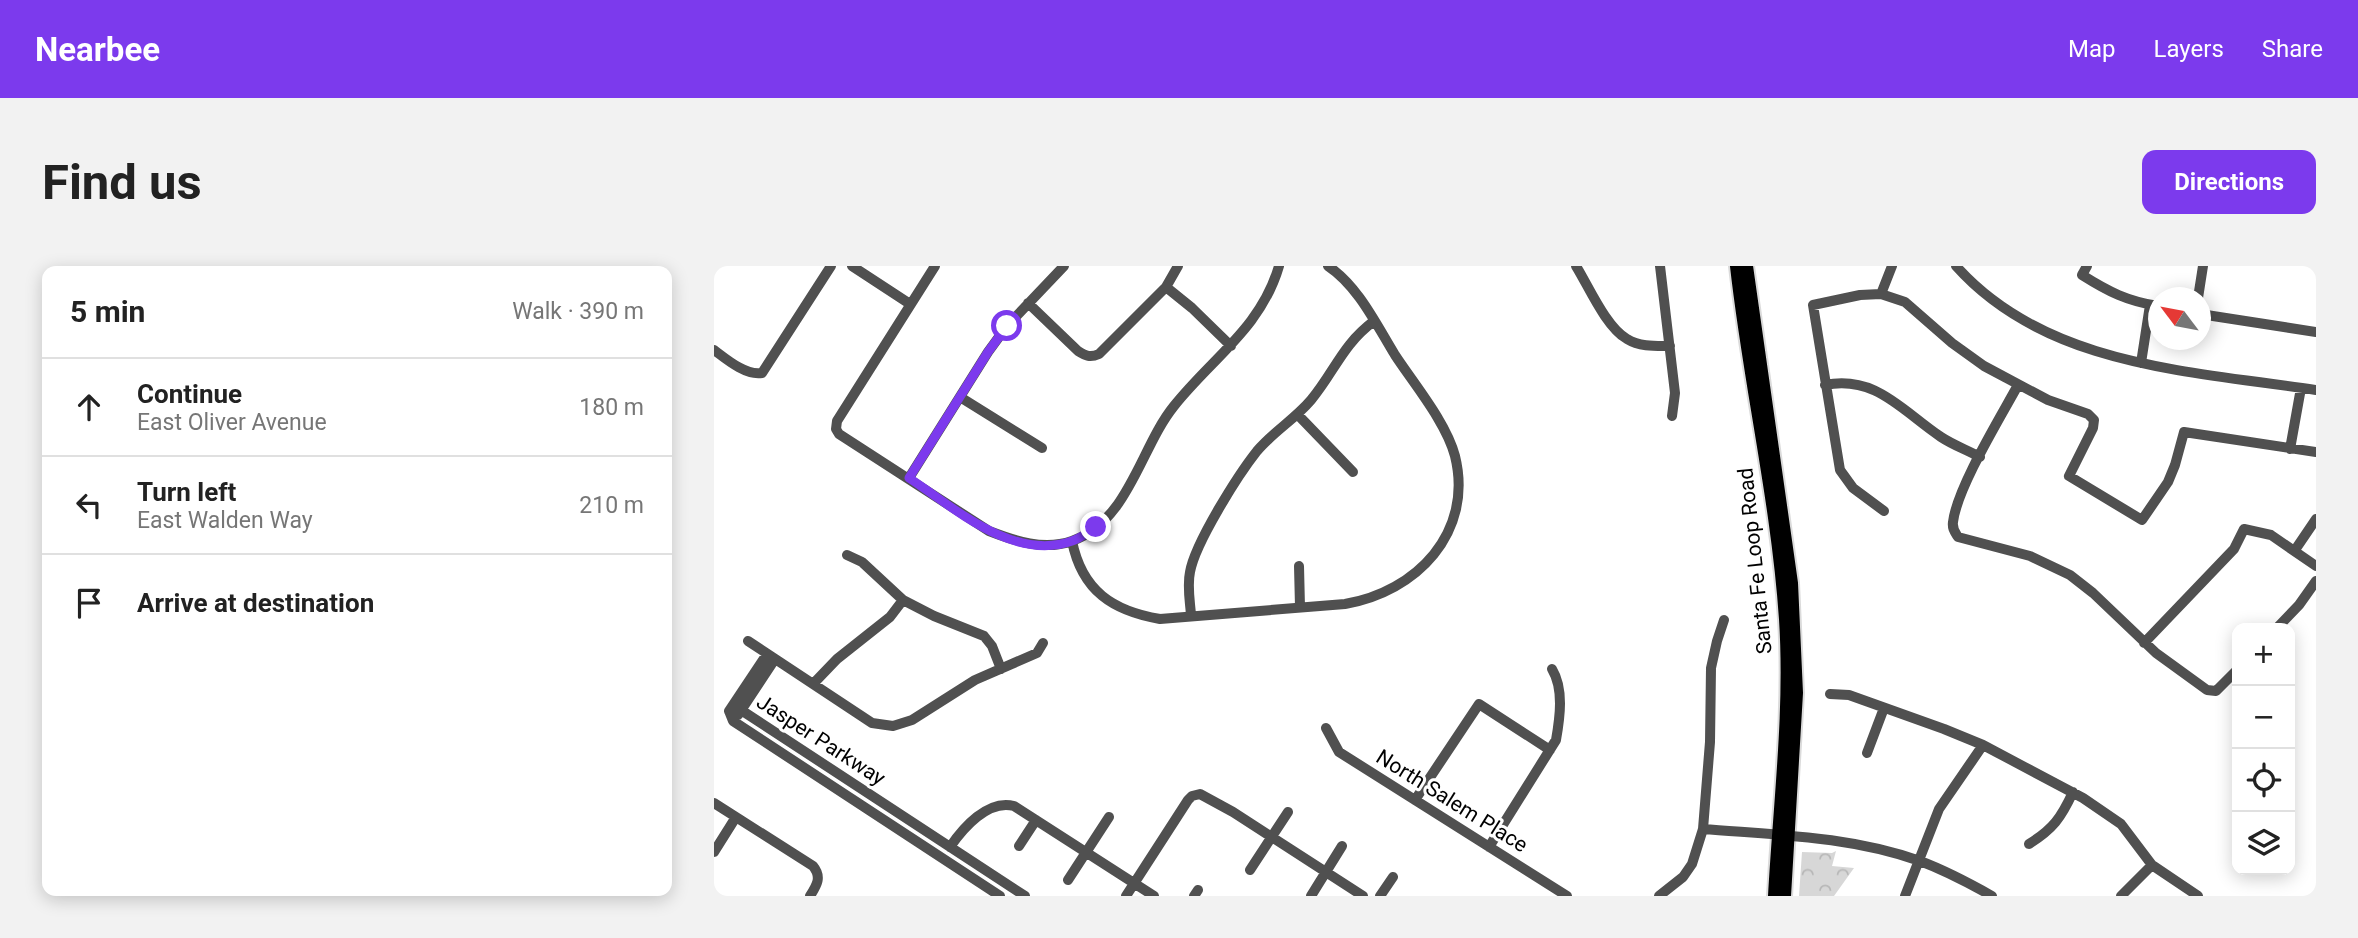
<!DOCTYPE html>
<html lang="en">
<head>
<meta charset="utf-8">
<style>
  body { margin:0; font-family:Roboto,sans-serif; background:#f2f2f2; color:#222 }
  .controls { position:absolute; right:21px; bottom:21px; display:grid; overflow:hidden; border-radius:14px; box-shadow:0 4px 18px #0003 }
  .controls button { width:63px; height:63px; display:grid; place-items:center; padding:0; border:0; border-bottom:2px solid #e0e0e0; background:#fff; color:#222; font:35px sans-serif }
  .compass { position:absolute; left:1434px; top:21px; width:63px; height:63px; border-radius:50%; background:#fff; box-shadow:0 4px 18px #0003; rotate:302deg }
  .stop { position:absolute; width:21px; height:21px; margin:-16px; border:5px solid #7c3aed; border-radius:50%; background:#fff }
  .stop.end { background:#7c3aed; border-color:#fff; box-shadow:0 2px 7px #0008 }
  .list { margin:0; padding:0; list-style:none }
  h2 { display:flex; justify-content:space-between; align-items:center; height:91px; margin:0; padding:0 28px; font-size:30px }
  h2 small { font-size:23px; font-weight:400; color:#767676 }
  .list li { display:grid; grid-template-columns:46px 1fr auto; gap:21px; align-items:center; box-sizing:border-box; height:98px; padding:0 28px; border-top:2px solid #e0e0e0 }
  .list b { display:block; font-size:26px; white-space:nowrap }
  .list p { margin:0; font-size:23px; white-space:nowrap; color:#767676 }
  .list em { font-size:23px; font-style:normal; color:#767676 }
  .icon { flex:none; width:38px; height:38px; fill:none; stroke:currentColor; stroke-width:2; stroke-linecap:round; stroke-linejoin:round }
  .map { position:relative; flex:none; width:1602px; height:630px; overflow:hidden; border-radius:14px }
  header { display:flex; align-items:center; gap:42px; box-sizing:border-box; height:98px; padding:0 35px; background:#7c3aed; color:#fff }
  header strong { font-size:33px }
  nav { display:flex; gap:38px; margin-inline-start:auto; font-size:24px }
  .intro { display:flex; align-items:center; justify-content:space-between; box-sizing:border-box; height:168px; padding:0 42px }
  h1 { margin:0; font-size:49px }
  .button { padding:18px 32px; border-radius:14px; background:#7c3aed; color:#fff; font-size:24px; font-weight:700 }
  main { display:flex; gap:42px; padding:0 42px }
  aside { flex:1; background:#fff; border-radius:14px; box-shadow:0 4px 18px #0003 }
  .map>svg:first-child { display:block }
  .park { fill:url(#park-crowns) }
  .lines { fill:none; stroke-linecap:round; stroke-linejoin:round }
  .major-casing { stroke:#dbdbdb; stroke-width:16 }
  .minor { stroke:#505050; stroke-width:10 }
  .major { stroke:#000; stroke-width:12 }
  .route { stroke:#7c3aed; stroke-width:9 }
  .labels { text-anchor:middle; stroke-width:6; stroke-linejoin:round; paint-order:stroke }
  .street-label { font-size:21px; fill:#000; stroke:#fff }
</style>
</head>
<body>
<header>
<strong>Nearbee</strong>
<nav><a>Map</a><a>Layers</a><a>Share</a></nav>
</header>
<div class="intro"><h1>Find us</h1><a class="button">Directions</a></div>
<main>
<aside>
<h2>5 min<small>Walk · 390 m</small></h2>
<ul class="list">
<li><svg class="icon" aria-label="ahead" viewBox="0 0 24 24"><path d="M12 20V5M6 11l6-6 6 6"/></svg><div><b>Continue</b><p>East Oliver Avenue</p></div><em>180 m</em></li>
<li><svg class="icon" aria-label="left" viewBox="0 0 24 24"><path d="M17 20v-9H6M10 6l-5 5 5 5"/></svg><div><b>Turn left</b><p>East Walden Way</p></div><em>210 m</em></li>
<li><svg class="icon" aria-label="arrive" viewBox="0 0 24 24"><path d="M6 21V4h12l-3 4 3 4H6"/></svg><div><b>Arrive at destination</b></div></li>
</ul>
</aside>
<div class="map">
<svg width="1602" height="630" viewBox="0 0 1602 630">
  <defs>
    <pattern id="park-crowns" width="20" height="18" patternUnits="userSpaceOnUse" patternTransform="scale(1.75)"><rect width="20" height="18" fill="#d7d7d7"/><path d="M2 6a3 3 0 1 1 6 0M12 15a3 3 0 1 1 6 0" fill="none" stroke="#b7b7b7"/></pattern>
  </defs>
  <rect width="100%" height="100%" fill="#fff"/>
  <path class="park" d="M1122,585l-4,15 22,2 -20,28h-35l3,-44 30,1z"/>
  <g class="lines">
    <g class="major-casing">
      <path id="major" d="M1022,0c13,118 41,235 49,353 6,92 -6,185 -11,277
        M1033,0l45,317 5,110 -12,203"/>
    </g>
    <path class="minor" d="M138,0l58,38
      M221,0l-98,155 -1,8 3,5 150,97c26,10 55,20 83,10 57,-20 68,-93 102,-135 38,-48 87,-78 105,-140
      M862,0c13,21 30,61 51,73 13,8 29,7 43,7
      M946,0l15,127 -3,23
      M1242,0c90,101 236,105 360,124
      M1373,0l-5,9c27,17 45,26 76,31
      M452,21l26,21 39,38
      M1167,28l11,-28
      M1484,32l5,-32
      M314,37l50,48c8,5 12,7 21,3l67,-67 12,-21
      M1486,48l116,18
      M0,84c12,9 32,26 48,23l69,-107
      M1427,97l9,-58
      M1111,119c51,-10 77,26 116,52 12,8 26,13 39,20
      M1304,119c-18,33 -61,103 -65,137 -1,7 2,10 5,15l72,19 40,19 23,18 63,60 51,37 9,1 21,-21
      M246,131l82,51
      M584,149l55,57
      M1576,183l11,-61
      M195,212l79,-126 19,-26 57,-60
      M1170,245l-31,-23 -13,-18 -27,-165 47,-10 21,-1 24,8 47,41 32,23 64,34 40,14 6,6 -1,8 -24,48 73,44 26,-38 7,-17 9,-33 132,20
      M358,275c10,50 41,70 88,78l185,-15c71,-12 129,-71 110,-148 -9,-34 -41,-72 -60,-101 -19,-31 -37,-69 -67,-89
      M1581,284l21,-31
      M133,289l15,7 41,38 31,16 50,20 8,10 9,23
      M585,300l1,41
      M477,349c-1,-14 -4,-29 -1,-43 5,-29 48,-97 67,-121 16,-19 38,-32 54,-51 24,-29 31,-55 63,-79
      M1563,362l22,-23 17,-24
      M34,375l124,82 21,3 19,-6 63,-40 62,-27 6,-10
      M1430,377l90,-94 10,-20 27,6 45,31
      M99,418l24,-25 53,-42 13,-17
      M1116,428l19,1 95,34 39,16 100,53 38,26 31,41 46,31
      M15,445l12,-1 284,186
      M15,445l4,10 267,175
      M15,445l38,-57
      M24,449l37,-56
      M612,462l13,24 228,144
      M1153,487l17,-45
      M701,534l64,-96 71,46
      M0,537l99,63c9,11 4,19 -3,30
      M989,563c73,6 147,7 217,32 24,9 49,22 72,35
      M1315,578c24,-15 32,-26 44,-52
      M305,580l17,-26
      M236,581c13,-19 38,-48 64,-41l140,90
      M775,581l67,-107c4,-23 8,-51 -4,-71
      M0,586l22,-35
      M536,604l38,-58
      M354,614l41,-63
      M412,630l62,-96 4,-4 8,-2 33,18 130,84
      M480,630l4,-6
      M597,630l31,-50
      M666,630l13,-19
      M945,630l24,-19 9,-13 11,-35 7,-87 1,-74 6,-27 7,-21
      M1191,630l34,-87 44,-64
      M1407,630l31,-31"/>
    <use href="#major" class="major"/>
  </g>
  <g class="lines">
    <path class="route" d="M293,60l-19,26 -79,126c46,30 104,84 163,63 9,-3 17,-10 24,-14"/>
  </g>
  <g class="labels">
    <g class="street-label">
      <text transform="translate(1041 295) rotate(-96)" y="7">Santa Fe Loop Road</text>
      <text transform="translate(107 474) rotate(33)" y="7">Jasper Parkway</text>
      <text transform="translate(738 535) rotate(32)" y="7">North Salem Place</text>
    </g>
  </g>
</svg>
<div class="controls">
<button>+</button>
<button>−</button>
<button><svg class="icon" aria-label="locate" viewBox="0 0 24 24"><circle cx="12" cy="12" r="6"/><path d="M12 2v4M12 18v4M2 12h4M18 12h4"/></svg></button>
<button><svg class="icon" aria-label="layers" viewBox="0 0 24 24"><path d="M12 4l9 5-9 5-9-5zM3 14l9 5 9-5"/></svg></button>
</div>
<svg class="compass" viewBox="-18 -18 36 36"><path d="M0-13l5 13h-10z" fill="#e53935"/><path d="M0 13l5-13h-10z" fill="#767676"/></svg>
<div class="stop" style="left:293px;top:60px"></div>
<div class="stop end" style="left:382px;top:261px"></div>
</div>
</main>
</body>
</html>
